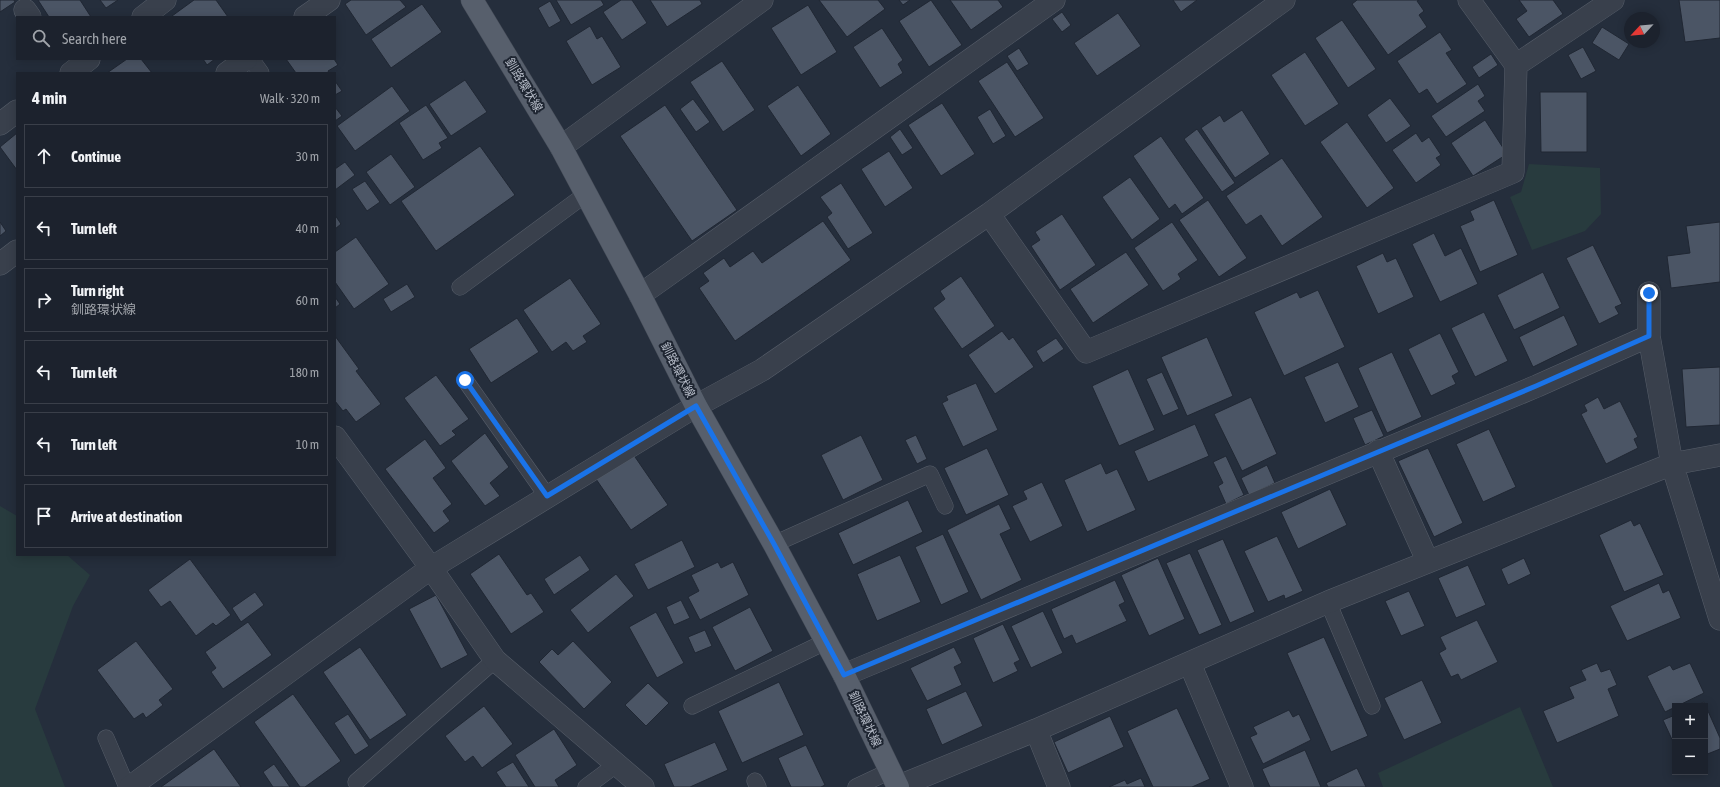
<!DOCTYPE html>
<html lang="en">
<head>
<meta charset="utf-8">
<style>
  body { margin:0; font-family:"Asap Condensed","Noto Sans JP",sans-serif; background:#292f39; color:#f1f3f6 }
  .controls { position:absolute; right:12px; bottom:12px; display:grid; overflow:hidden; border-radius:0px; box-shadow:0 2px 10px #0003 }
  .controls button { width:36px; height:36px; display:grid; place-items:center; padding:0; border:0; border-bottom:1px solid #3a3f49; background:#1c222d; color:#f1f3f6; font:20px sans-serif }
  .compass { position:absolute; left:1624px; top:12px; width:36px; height:36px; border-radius:50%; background:#1c222d; box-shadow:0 2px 10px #0003; rotate:244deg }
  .stop { position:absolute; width:12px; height:12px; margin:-9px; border:3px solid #1a73e8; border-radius:50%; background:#fff }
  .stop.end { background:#1a73e8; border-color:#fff; box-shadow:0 1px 4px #0008 }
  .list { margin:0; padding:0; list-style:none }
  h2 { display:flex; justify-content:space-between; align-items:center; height:52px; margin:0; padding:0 16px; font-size:17px }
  h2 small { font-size:13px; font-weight:400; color:#a0a4aa }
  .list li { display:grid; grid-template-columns:26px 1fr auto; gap:12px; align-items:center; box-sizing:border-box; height:64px; margin:0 8px 8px; padding:0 8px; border:1px solid #3a3f49; border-radius:0px }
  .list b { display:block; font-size:15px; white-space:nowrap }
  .list p { margin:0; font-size:13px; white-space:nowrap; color:#a0a4aa }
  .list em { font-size:13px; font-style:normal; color:#a0a4aa }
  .icon { flex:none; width:22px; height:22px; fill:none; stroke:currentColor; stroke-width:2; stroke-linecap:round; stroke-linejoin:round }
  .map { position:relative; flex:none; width:1720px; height:787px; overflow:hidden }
  .search { position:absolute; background:#1c222d; box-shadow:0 2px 10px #0003; left:16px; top:16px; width:320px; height:44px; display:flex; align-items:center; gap:10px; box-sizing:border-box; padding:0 14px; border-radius:0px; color:#a0a4aa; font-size:15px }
  .panel { position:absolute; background:#1c222d; box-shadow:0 2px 10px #0003; left:16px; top:72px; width:320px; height:484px; border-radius:0px }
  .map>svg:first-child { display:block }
  .green { fill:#283b3e }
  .building { fill:#4b5565; stroke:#202733 }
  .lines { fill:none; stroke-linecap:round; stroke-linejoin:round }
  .service-casing { stroke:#575e6a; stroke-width:17 }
  .minor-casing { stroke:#575e6a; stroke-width:23 }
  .primary-casing { stroke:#424955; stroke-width:23 }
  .service { stroke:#39404c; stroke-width:16 }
  .minor { stroke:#39404c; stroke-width:22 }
  .primary { stroke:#575f6c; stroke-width:22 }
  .route { stroke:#1a73e8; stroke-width:5 }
  .labels { text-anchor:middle; stroke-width:4; stroke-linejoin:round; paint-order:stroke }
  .street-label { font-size:12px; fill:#b5bbc7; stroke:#1e2531 }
</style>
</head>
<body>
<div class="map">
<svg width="1720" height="787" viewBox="0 0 1720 787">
  <rect width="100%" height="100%" fill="#252e3c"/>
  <path class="green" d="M1529,164l71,4 1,46 -16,17 -53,19 -22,-53 11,-5z
    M0,506l17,10v39h50l23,20 -17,31 -38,103 30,78h-65z
    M1520,707l33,80h-170l-5,-14z"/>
  <path class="building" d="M0,0h14l1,2 -15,10z
    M38,0h42l11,17h-42z
    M100,0h18l-12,8z
    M194,0h22l12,17h-55l-1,-1z
    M351,0h49l6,7 -40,28 -21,-31z
    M556,0h45l3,5 -33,20z
    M621,0h11l15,23 -25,17 -19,-28z
    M650,0h50l2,4 -35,23z
    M819,0h59l7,9 -38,28z
    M899,0h11l-7,5z
    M931,0l31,45 -33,22 -30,-46z
    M950,0h48l5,7 -32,23z
    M1173,0h24l-16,12z
    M1357,0h62l-2,1 7,10 -5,4 8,12 -39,28 -36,-51z
    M1519,0h34l10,14 -34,23 -13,-18 11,-8z
    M1679,0h41v38l-35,4z
    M550,1l11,20 -12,7 -11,-20z
    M422,4l20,28 -51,36 -20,-29z
    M808,5l29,47 -36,23 -30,-47z
    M1062,12l9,13 -9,7 -10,-13z
    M1118,13l23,33 -44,30 -23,-33z
    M1342,20l34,49 -28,19 -33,-50z
    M590,26l7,13 5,-3 19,31 -29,18 -26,-44z
    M1602,27l27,17 -10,16 -27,-17z
    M882,28l21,32 -5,4 5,9 -23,15 -27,-41z
    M1440,32l12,18 -6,3 21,31 -30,20 -10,-15 -8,5 -22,-33z
    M1583,47l13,24 -15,8 -13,-24z
    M1019,48l10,16 -12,7 -10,-15z
    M1305,52l34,52 -34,22 -34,-51z
    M1491,54l7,11 -19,13 -7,-11z
    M127,59h14l11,14h-45z
    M203,59h12l-8,6z
    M286,59h48l4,6 -10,6 1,2h-33z
    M722,61l33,49 -32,22 -33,-50z
    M1007,62l37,56 -29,19 -37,-56z
    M465,80l22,32 -36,24 -22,-32z
    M335,81l7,10 -7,4z
    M1478,84l7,12 -7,5 7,10 -39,26 -15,-21z
    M798,85l33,49 -30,22 -34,-50z
    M392,86l18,25 -55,40 -18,-25z
    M1540,92h47v60h-46z
    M1390,98l21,28 -25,17 -19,-28z
    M693,99l17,23 -14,10 -16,-23z
    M942,103l33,51 -34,22 -33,-51z
    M426,105l22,33 -9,5 3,5 -19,12 -24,-37z
    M665,105l72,105 -45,31 -72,-105z
    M335,107l7,9 -7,5z
    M990,109l16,27 -13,8 -16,-27z
    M1242,110l28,44 -35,24 -34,-50 19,-13 4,7z
    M1485,120l22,34 -34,22 -22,-33z
    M1347,122l47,66 -27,20 -47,-66z
    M900,129l13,19 -11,7 -12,-18z
    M1197,129l38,54 -13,9 -38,-53z
    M17,133v37l-17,-23z
    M1416,133l6,9 7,-5 12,18 -5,3 5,7 -25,18 -24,-33z
    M1161,136l43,62 -22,16 -7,-10 -6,5 -36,-53z
    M480,146l35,49 -79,56 -35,-50z
    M889,151l24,37 -28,19 -24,-38z
    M391,154l24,33 -25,18 -24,-33z
    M1282,158l41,59 -41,29 -21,-31 -15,10 -20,-29z
    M345,162l10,13 -20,15v-21z
    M1130,177l30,42 -28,21 -30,-43z
    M365,181l15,21 -13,9 -15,-22z
    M841,183l32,50 -25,16 -21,-32 5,-4 -12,-16z
    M1208,200l39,58 -28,19 -40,-57z
    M1494,200l24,55 -38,17 -20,-46 14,-6 -4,-9z
    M1062,214l34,51 -36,25 -29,-44 9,-6 -5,-8z
    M335,215l6,9 -6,5z
    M823,221l28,39 -116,81 -36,-53 10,-7 -6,-8 21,-15 6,9 23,-16 9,12z
    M0,222l6,9 -6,5z
    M1172,222l26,38 -20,14 3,5 -18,12 -29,-43z
    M1720,222v60l-49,6 -4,-32 23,-3 -4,-27z
    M1434,233l11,23 16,-8 17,36 -38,18 -28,-58z
    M356,237l33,47 -35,25 -19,-27v-30z
    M1593,245l29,59 -7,3 4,7 -20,10 -33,-66z
    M1126,252l23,33 -56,38 -23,-34z
    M1383,253l4,9 9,-4 18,39 -36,17 -22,-48z
    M1543,272l17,36 -46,22 -17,-35z
    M961,276l34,50 -33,23 -29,-41 12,-9 -5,-8z
    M570,278l31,46 -18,12 4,6 -14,9 -7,-9 -14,10 -29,-42z
    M407,284l8,13 -24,15 -8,-13z
    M1318,290l27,57 -61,29 -30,-64 43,-20 3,6z
    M335,297l5,7 -5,4z
    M1484,312l24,49 -33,16 -24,-49z
    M1564,315l14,30 -45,22 -14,-30z
    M517,318l22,34 -48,31 -22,-34z
    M1002,331l7,9 4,-3 21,30 -39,27 -27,-39z
    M1440,333l19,39 -7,4 4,8 -25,12 -23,-47z
    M335,336l24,33 -3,2 25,33 -25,18 -10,-13 -3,2 -8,-10z
    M1207,337l26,59 -46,20 -26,-59z
    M1056,338l8,11 -21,14 -7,-12z
    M1392,352l30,65 -35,16 -29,-65z
    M1338,362l21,45 -34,16 -21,-46z
    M1720,367v58l-34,2 -4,-58z
    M1128,369l27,61 -36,16 -27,-60z
    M1162,372l17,37 -16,7 -17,-37z
    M436,375l33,44 -17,12 4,4 -16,11 -36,-48z
    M976,383l22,47 -35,17 -21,-44 6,-3 -2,-4z
    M1251,397l26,57 -35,17 -28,-57z
    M1598,397l6,12 16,-8 18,36 -4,2 4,9 -32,16 -25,-50 6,-3 -3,-6z
    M1372,410l12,26 -19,9 -12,-27z
    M1195,424l14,32 -61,26 -14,-31z
    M1489,429l27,58 -33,15 -27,-58z
    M485,433l24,34 -19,16 10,13 -15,10 -34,-45z
    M861,435l22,45 -40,20 -22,-45z
    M916,435l11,24 -10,5 -12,-24z
    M425,439l21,29 -13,10 19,26 -9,7 7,10 -16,12 -49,-64z
    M987,448l22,47 -43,20 -22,-47z
    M1428,448l35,75 -29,14 -36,-76z
    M633,454l35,51 -37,25 -35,-51z
    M1226,456l18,39 -18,9 -8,-18 5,-3 -10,-21z
    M1101,463l5,11 11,-5 19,41 -49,22 -23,-52z
    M1267,465l8,18 -26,12 -8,-17z
    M1042,482l21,44 -33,16 -18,-36 15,-7 -4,-8z
    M1330,489l17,36 -49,24 -17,-37z
    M908,500l15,32 -70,33 -15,-32z
    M999,504l12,25 -11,5 22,46 -41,20 -34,-70z
    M1631,520l3,6 6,-3 24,52 -40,17 -25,-57z
    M943,534l26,58 -28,13 -26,-58z
    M1277,536l26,55 -18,8 -1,-4 -16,7 -24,-51z
    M1223,539l32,73 -25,11 -33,-73z
    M682,540l13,27 -47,23 -14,-26z
    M1190,553l32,72 -23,10 -33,-72z
    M499,554l28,41 4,-2 13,19 -33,22 -41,-60z
    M580,555l10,15 -36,25 -10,-16z
    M900,555l21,47 -44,19 -20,-47z
    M1158,558l27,61 -36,17 -28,-61z
    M1524,558l7,16 -23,11 -7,-16z
    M190,559l41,56 -15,11 -3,-3 -17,13 -26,-35 -9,6 -13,-17z
    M718,562l3,6 12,-6 16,33 -49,25 -12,-23 11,-6 -8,-16z
    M1468,565l18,40 -30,13 -18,-40z
    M616,574l18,22 -46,37 -18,-23z
    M1115,580l10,22 -6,3 8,16 -51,23 -4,-9 -8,4 -13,-30z
    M1659,583l4,10 6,-3 12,28 -54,23 -17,-35z
    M1409,591l16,35 -24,10 -16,-35z
    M255,592l9,13 -23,17 -9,-14z
    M436,595l32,60 -27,14 -32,-60z
    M681,600l9,18 -16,7 -8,-18z
    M750,607l23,44 -38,20 -23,-44z
    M1043,611l20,42 -32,15 -20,-42z
    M656,612l28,51 -27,15 -28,-51z
    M1477,620l21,42 -37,18 -3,-6 -7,3 -12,-24 7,-4 -6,-12z
    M248,622l24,33 -49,34 -12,-17 5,-4 -11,-16z
    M1003,624l17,36 -6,3 4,8 -25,12 -20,-45z
    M705,630l7,16 -17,7 -7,-16z
    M1324,637l44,99 -37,16 -44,-99z
    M136,641l37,48 -14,11 4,5 -17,13 -3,-5 -9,6 -37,-49z
    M573,641l39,41 -28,27 -45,-47 13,-13 6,6z
    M360,647l47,68 -37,25 -47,-68z
    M954,647l8,16 -8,4 8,18 -35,16 -17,-33z
    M1597,663l4,9 9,-3 7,16 -9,4 11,27 -62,27 -14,-32 31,-13 -5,-11 17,-7 -5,-10z
    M1690,663l14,30 -39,19 -18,-36 23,-11 3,5z
    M1422,680l20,43 -38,17 -20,-42z
    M779,682l25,53 -62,28 -24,-52z
    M648,683l21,20 -23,23 -21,-21z
    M966,691l17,35 -41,19 -16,-36z
    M293,694l48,67 -36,26h-5l-46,-65z
    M1704,702l16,36v11l-15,6v-49h-10z
    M484,706l29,38 -31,24 -9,-12 -8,6 -20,-26z
    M1177,708l33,71 -18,8h-39l-26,-56z
    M1289,710l4,7 6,-3 12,26 -48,24 -13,-27 7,-3 -4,-7z
    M348,714l21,32 -14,9 -21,-32z
    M1675,715v31l-12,-26z
    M1110,716l14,31 -56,26 -14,-31z
    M554,729l23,36 -22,15 4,7h-24l-20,-32z
    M715,742l13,28 -38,17h-16l-10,-23z
    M806,745l19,40 -4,2h-30l-13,-29z
    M214,749l27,38h-80z
    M1305,750l16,37h-51l-8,-18z
    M513,762l16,25h-23l-10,-15z
    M274,764l16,23h-17l-10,-15z
    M1357,768l9,19h-38l-2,-4z
    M1141,778l4,9h-36l16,-7 2,4z"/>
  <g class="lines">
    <g class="service-casing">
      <path id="service" d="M251,59l10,14
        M460,287l126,-93
        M465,380l82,116
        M774,544l156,-70 15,32
        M1328,602l44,104
        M692,706l133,-64
        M106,738l21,49
        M755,781l3,6
        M356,782l139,-122
        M586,787l31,-23
        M856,787l34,-16"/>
    </g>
    <g class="minor-casing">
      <path id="minor" d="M1469,0l47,65
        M25,10l5,7
        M143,17l22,-17
        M305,17l24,-17
        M71,73l18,-14
        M227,73l19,-14
        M0,124l17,-13
        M561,147l201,-147
        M989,214l97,138 427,-180 3,-107 97,-65
        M0,264l17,-13
        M1649,293v43l23,128 48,155
        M640,295l414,-295
        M335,437l96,131 64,92 148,127
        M1378,451l50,111
        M1190,664l52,123
        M844,675l693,-289 112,-50
        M1036,730l23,57
        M130,787l301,-219 265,-162 66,-36 227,-156 295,-214
        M897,787l139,-57 292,-128 344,-138 48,-9"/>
    </g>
    <g class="primary-casing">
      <path id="primary" d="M472,0l89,147 79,148 56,111 78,138 70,131 54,112"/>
    </g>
    <use href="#service" class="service"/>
    <use href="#minor" class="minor"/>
    <use href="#primary" class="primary"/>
  </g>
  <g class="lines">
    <path class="route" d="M465,380l82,116 149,-90 78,138 70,131 692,-289 113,-50v-43"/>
  </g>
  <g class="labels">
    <g class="street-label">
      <text transform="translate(524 85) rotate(59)" y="4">釧路環状線</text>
      <text transform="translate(678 370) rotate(63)" y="4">釧路環状線</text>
      <text transform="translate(865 719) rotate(65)" y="4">釧路環状線</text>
    </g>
  </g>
</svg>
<div class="controls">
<button>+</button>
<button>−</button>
</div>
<svg class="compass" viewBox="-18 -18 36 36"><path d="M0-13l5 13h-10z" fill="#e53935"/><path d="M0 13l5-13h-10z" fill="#a0a4aa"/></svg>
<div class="stop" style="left:465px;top:380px"></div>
<div class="stop end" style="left:1649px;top:293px"></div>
<div class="search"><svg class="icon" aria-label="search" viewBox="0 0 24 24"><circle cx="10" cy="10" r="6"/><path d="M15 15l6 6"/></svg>Search here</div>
<section class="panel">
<h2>4 min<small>Walk · 320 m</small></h2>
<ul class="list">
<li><svg class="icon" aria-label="ahead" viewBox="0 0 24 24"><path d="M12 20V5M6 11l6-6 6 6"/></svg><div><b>Continue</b></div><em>30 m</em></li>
<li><svg class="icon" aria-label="left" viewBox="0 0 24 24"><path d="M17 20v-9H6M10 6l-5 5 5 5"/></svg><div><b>Turn left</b></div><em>40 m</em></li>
<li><svg class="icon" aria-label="right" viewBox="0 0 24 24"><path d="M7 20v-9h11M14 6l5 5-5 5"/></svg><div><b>Turn right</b><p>釧路環状線</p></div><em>60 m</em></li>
<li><svg class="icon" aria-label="left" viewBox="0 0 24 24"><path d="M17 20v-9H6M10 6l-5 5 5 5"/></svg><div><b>Turn left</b></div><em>180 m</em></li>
<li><svg class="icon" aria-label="left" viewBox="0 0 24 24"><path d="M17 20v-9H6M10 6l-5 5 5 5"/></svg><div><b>Turn left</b></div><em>10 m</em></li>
<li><svg class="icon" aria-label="arrive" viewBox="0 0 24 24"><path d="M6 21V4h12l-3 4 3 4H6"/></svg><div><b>Arrive at destination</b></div></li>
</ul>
</section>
</div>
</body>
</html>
